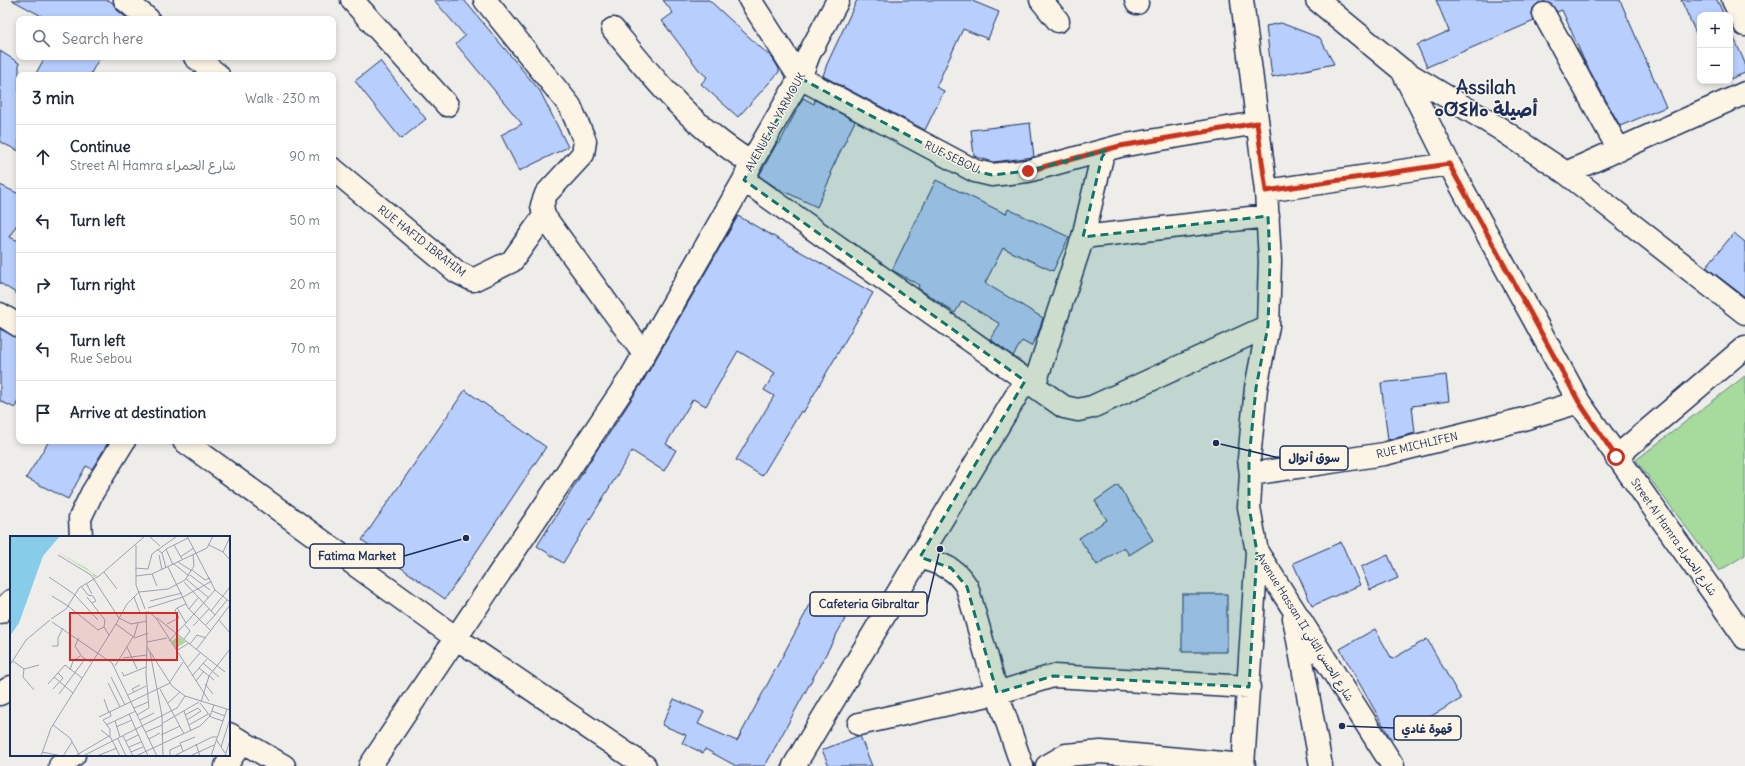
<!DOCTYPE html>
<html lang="en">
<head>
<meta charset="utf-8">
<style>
  body { margin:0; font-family:Delius,"Playpen Sans Arabic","Noto Sans Tifinagh",sans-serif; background:#f6f6f7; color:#1f2937 }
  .controls { position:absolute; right:12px; top:12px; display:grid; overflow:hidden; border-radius:8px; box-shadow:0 2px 6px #0003 }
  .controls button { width:36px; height:36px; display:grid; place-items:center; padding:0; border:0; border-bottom:1px solid #e0e1e3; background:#fff; color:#1f2937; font:20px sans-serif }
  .stop { position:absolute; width:12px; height:12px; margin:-9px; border:3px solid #c8321e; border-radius:50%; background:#fff }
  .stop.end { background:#c8321e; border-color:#fff; box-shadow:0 1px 4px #0008 }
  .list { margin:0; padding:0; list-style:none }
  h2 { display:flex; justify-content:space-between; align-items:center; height:52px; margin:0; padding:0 16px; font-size:17px }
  h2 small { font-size:13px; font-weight:400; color:#747a83 }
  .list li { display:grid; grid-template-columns:26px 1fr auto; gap:12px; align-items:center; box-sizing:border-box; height:64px; padding:0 16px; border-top:1px solid #e0e1e3 }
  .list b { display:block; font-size:15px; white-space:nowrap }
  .list p { margin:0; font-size:13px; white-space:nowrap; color:#747a83 }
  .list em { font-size:13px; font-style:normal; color:#747a83 }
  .icon { flex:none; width:22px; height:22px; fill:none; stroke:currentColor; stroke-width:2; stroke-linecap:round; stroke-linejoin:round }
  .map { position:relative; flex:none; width:1745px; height:766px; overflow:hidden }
  .search { position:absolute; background:#fff; box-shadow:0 2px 6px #0003; left:16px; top:16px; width:320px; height:44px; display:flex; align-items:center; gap:10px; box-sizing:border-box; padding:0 14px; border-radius:8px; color:#747a83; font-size:15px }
  .panel { position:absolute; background:#fff; box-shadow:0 2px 6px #0003; left:16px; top:72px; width:320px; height:372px; border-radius:8px }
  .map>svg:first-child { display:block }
  .green { fill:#a7db9d; stroke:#61857e }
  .building { fill:#b8cefd; stroke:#1b2f5e }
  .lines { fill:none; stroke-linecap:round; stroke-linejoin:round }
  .minor-casing { stroke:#1b2f5e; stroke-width:25 }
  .minor { stroke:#fcf5e5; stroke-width:22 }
  .route { stroke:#c8321e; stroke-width:5 }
  .marked { fill:#0f766e; fill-opacity:0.2; stroke:#0f766e; stroke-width:3; stroke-dasharray:8 5; stroke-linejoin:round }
  .labels { text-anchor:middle; stroke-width:3; stroke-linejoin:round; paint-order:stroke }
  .street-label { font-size:11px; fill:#1b2f5e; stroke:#fcf5e5 }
  .town-label { font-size:19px; font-weight:bold; fill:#1b2f5e; stroke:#fcf5e5 }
  .inset-road { fill:none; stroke:#9aa1b2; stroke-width:1 }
  .view { fill:#d62828; fill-opacity:0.15; stroke:#d62828; stroke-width:2 }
  .inset-edge { fill:none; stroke:#1b2f5e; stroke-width:2 }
  .leader { fill:none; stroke:#1b2f5e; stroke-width:1.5 }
  .callout-dot { fill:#1b2f5e; stroke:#fcf5e5; stroke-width:1.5 }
  .callout { fill:#fcf5e5; stroke:#1b2f5e; stroke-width:1.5 }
  .callout-label { font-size:12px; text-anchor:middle; font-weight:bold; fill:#1b2f5e }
</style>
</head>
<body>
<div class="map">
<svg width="1745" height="766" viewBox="0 0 1745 766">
  <rect width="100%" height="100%" fill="#eeedea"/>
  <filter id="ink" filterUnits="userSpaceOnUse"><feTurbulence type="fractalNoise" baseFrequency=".025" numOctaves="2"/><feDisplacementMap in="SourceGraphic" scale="8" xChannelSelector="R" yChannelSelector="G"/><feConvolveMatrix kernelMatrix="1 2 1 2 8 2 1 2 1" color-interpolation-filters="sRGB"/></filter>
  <g filter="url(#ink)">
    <path class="green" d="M1745,376v179l-26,16 -83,-111z"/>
    <path class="building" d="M12,0h96l5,3 4,7 11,9h-81z
      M434,0h30l76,91 28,56 -49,24 -18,-36 21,-11 -66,-80 9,-8z
      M663,0h46l64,59 6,10v3l-41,45 -37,-33 6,-7 -8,-7 -37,-49 11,-8z
      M857,0h113l29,12 -11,27 -25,-10 -27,58 8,4 -19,39 -102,-54 4,-12z
      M1436,0h184l46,107 -46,19 -37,-68 -21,-48 -5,2 -6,-8 -6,-2 -7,1 -5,5 -1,6 2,7 -107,46 -10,-22 32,-14z
      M1681,0h36l7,15h-24v27z
      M1281,23l39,15 14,26 -62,13 -6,-51z
      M1730,29l15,34v10l-15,6z
      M0,51l19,12v88l-19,-9z
      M45,57h55l-10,18h-55z
      M380,61l46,58 -25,20 -46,-58z
      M803,98l11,6 1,-4 40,21 -25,52 2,1 -15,33 -40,-19 -18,-12 18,-33 2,1z
      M1030,123l4,34 -41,5 -19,-6 -3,-26z
      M936,180l70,34 2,-5 61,28 -16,34 -50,-23 -18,35 58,35 -6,18 -6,10 -9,-5 -9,15 -23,-17 10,-15 -38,-23 -7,12 -37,-25 1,-3 -27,-15z
      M0,185l19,9v27l-10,16 10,4v54l-19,-12z
      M738,216l135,77 -70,120 -2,-2 -39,65 -26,-16 38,-64 -10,-6 11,-17 -37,-22 -32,55 -13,-7 -27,45 10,6 -12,21 -32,-20 -69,112 -26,-17 65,-104 1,1 39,-60z
      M1734,233l11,9v55l-39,-30z
      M0,329l19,9v60l-4,10 -15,-7z
      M1446,375l3,26 -37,5 3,27 -27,7 -7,-57z
      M465,390l81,57 -101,152 -83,-59z
      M49,441h60l-17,28 -6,-3 -18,33 -42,-21z
      M1118,485l35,55 -24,15 -5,-8 -27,18 -18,-27 28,-18 -12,-19z
      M1341,542l19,43 -48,21 -19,-43z
      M1388,555l10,23 -28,12 -9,-23z
      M1182,594h45v58h-45z
      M812,601l33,18 -80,147h-29l-31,-17 -2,4 -21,-10 4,-8 -24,-10 12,-26 30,13 -6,12 39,17z
      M1375,629l17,30 35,-20 34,60 -70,40 -51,-90z
      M858,736h2l12,30h-43l-7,-16z"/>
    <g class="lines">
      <g class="minor-casing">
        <path id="minor" d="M125,0l23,19
          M352,0l95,105
          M485,0l85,106 15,35 -2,13 -37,40 -4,11 2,11 100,138
          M750,0l50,78 175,93 17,4 36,-4 92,-25 137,-23
          M1041,0l17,21
          M1136,0l1,3
          M1242,0l24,191 4,70 -2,65 -12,62 -7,71 2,15 -2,33 8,45 136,214
          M1317,0l85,70 47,94 130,238 166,236
          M1733,0l12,25
          M1544,14l75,136
          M613,29c32,39 63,78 103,109 11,9 23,17 35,25
          M195,57l23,18
          M1402,70l97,58 67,45 179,140
          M333,169l124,103 16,8 39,-19 32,-45
          M1566,173l179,-80
          M744,180l7,-17 49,-85 9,-24 29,-54
          M1266,191l183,-27
          M1083,237l185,-21
          M0,314l19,12
          M1034,386l49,-149 19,-80 5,-7
          M184,441l272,197 189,128
          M1616,457l129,-110
          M1251,474l133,-20 136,-34 59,-18
          M81,537l-1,-19 12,-25 32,-52
          M920,557c22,8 34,9 47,30l30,106 25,73
          M0,612l11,-11
          M1294,618l27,148
          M0,694l11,-7
          M859,724l138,-31 56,-17 196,11
          M229,734l55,32
          M60,766l14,-11
          M226,766l16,-25
          M370,766l261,-389 113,-197 320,227 14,3 14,-3 176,-81
          M794,766l231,-385
          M1047,766l19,-11 35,-3 143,13
          M1243,766l14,-214"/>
      </g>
      <use href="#minor" class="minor"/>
    </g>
  </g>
  <g class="lines" filter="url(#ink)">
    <path class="route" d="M1028,171l92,-25 137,-23 9,68 183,-27 130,238 37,55"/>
  </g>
  <path class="marked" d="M800,78l175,93 17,4 36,-4 79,-21 -5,7 -19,80 185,-21 2,45 -2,65 -12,62 -7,71v48l8,45 -8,135 -196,-11 -56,17 -30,-106 -16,-19 -31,-11 105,-176 -281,-201z"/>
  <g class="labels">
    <g class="street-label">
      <text transform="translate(775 122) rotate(-61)" y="4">AVENUE AL YARMOUK</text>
      <text transform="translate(952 157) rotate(26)" y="4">RUE SEBOU</text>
      <text transform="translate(422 241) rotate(38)" y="4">RUE HAFID IBRAHIM</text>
      <text transform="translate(1417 445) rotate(-13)" y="4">RUE MICHLIFEN</text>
      <text transform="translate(1674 537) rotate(55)" y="4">Street Al Hamra شارع الحمراء</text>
      <text transform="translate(1305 627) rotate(58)" y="4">Avenue Hassan II شارع الحسن الثاني</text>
    </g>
    <g class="town-label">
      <text x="1486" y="94">Assilah<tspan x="1486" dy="22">ⴰⵚⵉⵍⴰ أصيلة</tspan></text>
    </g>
  </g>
  <g transform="translate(10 536)">
    <rect width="220" height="220" fill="#eeedea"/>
    <path d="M46,15l30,17 9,7 3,1 -4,1 -2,-4zM168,100l8,6 -10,6 -5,-6z" fill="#a7db9d"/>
    <path d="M0,0h50l-17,20 -24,67 -9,13z" fill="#87cde9"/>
    <path class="inset-road" d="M139,0l11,10M177,0l28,54 15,12M126,9v40l9,24M164,9l8,14M199,9l14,7 7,8M147,13l5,4 4,-4 7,16M156,13l22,-11M213,16l7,-15M152,17l4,15M48,19l33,20 28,43 12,6 16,-3M149,19l3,15M170,21l14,-9M168,26l14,9M164,28l15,12M158,31l20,41 23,23M125,32l13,1 4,-15 25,-18M182,34l13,10 5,-2M94,36l13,17M142,38l5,12M180,39l20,15M126,40l16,-2 55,-26 6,-12M39,41l25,17 24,26M176,43l23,19M174,46l31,33 12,-15M76,47l6,11M71,50l7,9 5,1 3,5 -4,2M42,60l16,10M77,61l18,23 -1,7 5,8M124,61l6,16M140,65l32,-8M58,70l30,24 6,-3M138,72l35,-11 29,-16M179,73l9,-11M136,75l1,36 25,39 13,10 45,14M138,75l8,7 53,83M201,75l19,-24M147,82l68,54M41,83l15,-10 13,-21 20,-12 46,-40M209,84l11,13M42,86l60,41 45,93M176,87l29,-33M106,88l11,-20 12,-12 29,-3 17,-9 9,-14 -1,-12M157,88l12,-6 -4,-8 2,-2M183,90l16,-17M195,90l10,-11M124,101l4,-14M69,102l-4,8 7,11 9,5M174,103l6,-8 -5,-6M159,105l17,-18 -9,-15 9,-4M137,106l20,-4M180,108l7,-9 9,3M42,110h6v-8l5,-10M117,111l10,22M186,114l34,-45M166,115l13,-8M140,116l12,64 1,40M113,122l24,-3M3,125l11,8 15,-4M123,125l14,-1M193,127l16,14M0,129l16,-25 24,-20M105,130l18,-29M177,132l13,-15M189,132l15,12M14,133l-1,8 11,13M60,134l3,-9 7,-5M112,136l2,4 22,-9M182,140l15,-17M44,141l19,16 43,-69 19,14 13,-5M101,141l14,28M186,145l8,-10M160,146l13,-20M98,147l12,24M38,148l17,-19 17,13M195,148l8,10M43,153l10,-11 -5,-5M150,153l24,45M124,156l-2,-3 8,-4M49,158l26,-35M118,159l18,-9M94,163l5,14M191,166l8,-26 21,-27M158,167l12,-11M190,167l11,14 12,4M124,172l14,-6M174,175l7,20M202,175l13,5M119,178l19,42M127,179l12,-7 -3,-34 1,-27M175,179l13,-7 3,3 -14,9M89,181l71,-34M130,184l14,-7M105,185l5,16M153,187l36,-21M43,189l17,13 10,18M96,189l30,-14M179,189l19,-11M106,191l16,-7M91,194l10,8 9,18M136,196l16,-7M151,199l19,-9M113,200l10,20M100,201v-8l-7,-9 8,-4 -1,-4M108,203l8,17M139,203l11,-6M206,203l9,14M116,205l12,-6M186,208l4,12M119,211l12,-5M211,211l9,-28M173,215l-3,-8 15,-6M32,216l20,4M121,216l12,-5M31,220l10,-28 22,-35M53,220l9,-14M65,220l34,-20M73,220l94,-48 8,-12M87,220l20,-8M126,220l64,-30 10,-10 4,-11M160,220v-6l11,-5M164,220l38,-19h5M180,220l24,-11M201,220l16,-47M215,220l5,-16"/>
    <path class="view" d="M60,77h107v47h-107z"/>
    <rect width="220" height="220" class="inset-edge"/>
  </g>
  <path class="leader" d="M1216 443L1280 458M466 538L404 556M940 549L927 604M1342 726L1394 728"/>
  <g class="callout-dot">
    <circle cx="1216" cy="443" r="4"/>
    <circle cx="466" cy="538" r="4"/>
    <circle cx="940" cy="549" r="4"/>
    <circle cx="1342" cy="726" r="4"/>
  </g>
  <g class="callout">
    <rect x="1280" y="446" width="68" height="24" rx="4"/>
    <rect x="310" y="544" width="94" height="24" rx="4"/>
    <rect x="810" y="592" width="117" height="24" rx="4"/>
    <rect x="1394" y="716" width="67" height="24" rx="4"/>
  </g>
  <g class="callout-label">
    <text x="1314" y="462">سوق أنوال</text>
    <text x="357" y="560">Fatima Market</text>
    <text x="869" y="608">Cafeteria Gibraltar</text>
    <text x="1427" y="733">قهوة غادي</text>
  </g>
</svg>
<div class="controls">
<button>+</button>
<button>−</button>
</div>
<div class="stop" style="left:1616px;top:457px"></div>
<div class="stop end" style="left:1028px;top:171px"></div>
<div class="search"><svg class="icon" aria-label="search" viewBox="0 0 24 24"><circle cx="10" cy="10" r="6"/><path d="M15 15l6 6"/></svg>Search here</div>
<section class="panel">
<h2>3 min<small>Walk · 230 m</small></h2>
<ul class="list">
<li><svg class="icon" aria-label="ahead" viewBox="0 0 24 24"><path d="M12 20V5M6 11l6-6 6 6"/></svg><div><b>Continue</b><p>Street Al Hamra شارع الحمراء</p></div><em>90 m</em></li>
<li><svg class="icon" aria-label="left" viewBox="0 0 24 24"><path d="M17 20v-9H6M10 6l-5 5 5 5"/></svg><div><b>Turn left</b></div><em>50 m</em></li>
<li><svg class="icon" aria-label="right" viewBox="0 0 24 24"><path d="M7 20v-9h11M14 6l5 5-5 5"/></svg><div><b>Turn right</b></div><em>20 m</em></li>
<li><svg class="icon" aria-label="left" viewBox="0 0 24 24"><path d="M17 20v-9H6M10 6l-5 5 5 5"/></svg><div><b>Turn left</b><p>Rue Sebou</p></div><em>70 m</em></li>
<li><svg class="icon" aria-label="arrive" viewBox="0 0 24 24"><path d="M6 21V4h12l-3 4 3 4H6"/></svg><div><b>Arrive at destination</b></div></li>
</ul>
</section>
</div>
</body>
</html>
